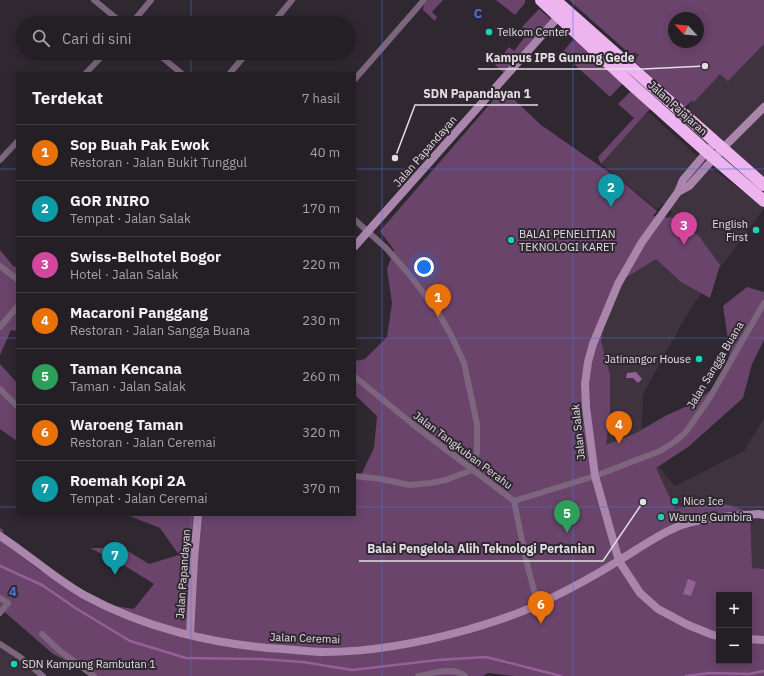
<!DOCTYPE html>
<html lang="id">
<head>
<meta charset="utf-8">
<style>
  body { margin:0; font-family:"IBM Plex Sans",sans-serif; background:#2c272d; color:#f1f3f6 }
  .controls { position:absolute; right:12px; bottom:12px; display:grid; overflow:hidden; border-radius:0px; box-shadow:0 2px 10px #0003 }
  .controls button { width:36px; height:36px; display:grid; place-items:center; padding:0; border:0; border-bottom:1px solid #413c42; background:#241e25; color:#f1f3f6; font:20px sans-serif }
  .compass { position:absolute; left:668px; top:12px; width:36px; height:36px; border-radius:50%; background:#241e25; box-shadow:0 2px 10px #0003; rotate:296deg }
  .you { position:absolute; left:424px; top:267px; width:14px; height:14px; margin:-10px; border:3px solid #fff; border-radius:50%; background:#1a73e8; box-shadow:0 0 0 6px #1a73e833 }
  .badge { display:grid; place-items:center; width:26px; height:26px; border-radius:50%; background:#16d5b3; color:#fff; font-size:13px; font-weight:700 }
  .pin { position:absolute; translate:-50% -33px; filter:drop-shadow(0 1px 2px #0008) }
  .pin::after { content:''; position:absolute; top:21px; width:14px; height:12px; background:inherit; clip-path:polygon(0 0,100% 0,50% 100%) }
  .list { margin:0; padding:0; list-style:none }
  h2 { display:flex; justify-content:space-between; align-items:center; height:52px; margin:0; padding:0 16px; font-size:17px }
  h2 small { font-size:13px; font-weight:400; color:#a3a2a7 }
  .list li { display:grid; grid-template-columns:26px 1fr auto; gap:12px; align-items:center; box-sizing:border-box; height:56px; padding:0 16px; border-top:1px solid #413c42 }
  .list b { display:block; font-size:15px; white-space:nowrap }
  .list p { margin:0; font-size:13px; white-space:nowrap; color:#a3a2a7 }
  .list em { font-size:13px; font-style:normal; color:#a3a2a7 }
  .icon { flex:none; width:22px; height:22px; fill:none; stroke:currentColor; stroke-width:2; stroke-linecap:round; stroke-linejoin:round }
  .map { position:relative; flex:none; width:764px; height:676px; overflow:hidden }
  .search { position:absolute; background:#241e25; box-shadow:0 2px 10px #0003; left:16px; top:16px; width:340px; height:44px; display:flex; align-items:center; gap:10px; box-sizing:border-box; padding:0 14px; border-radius:22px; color:#a3a2a7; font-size:15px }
  .panel { position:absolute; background:#241e25; box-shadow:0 2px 10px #0003; left:16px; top:72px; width:340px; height:444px; border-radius:0px }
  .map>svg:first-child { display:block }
  .built { fill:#403340; fill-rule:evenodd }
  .green { fill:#6a446b; fill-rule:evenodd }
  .water { fill:#956097 }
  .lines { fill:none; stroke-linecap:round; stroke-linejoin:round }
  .stream { stroke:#956097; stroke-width:2.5 }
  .street { stroke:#7c657d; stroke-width:6 }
  .secondary { stroke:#aa85ac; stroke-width:8 }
  .highway { stroke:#eeb4f0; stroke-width:12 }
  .grid { fill:none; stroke:#4e72da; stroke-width:1; stroke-opacity:0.55 }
  .poi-dot { fill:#16d5b3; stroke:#302831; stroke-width:1.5 }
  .labels { text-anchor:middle; stroke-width:4; stroke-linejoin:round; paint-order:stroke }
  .poi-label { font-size:11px; fill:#e2dde2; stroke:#302831; text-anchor:start }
  .street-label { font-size:11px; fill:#e2dde2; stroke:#302831 }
  .grid-label { font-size:13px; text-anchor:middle; font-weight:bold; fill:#4e72da; stroke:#302831; stroke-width:4; stroke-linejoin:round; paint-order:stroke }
  .leader { fill:none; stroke:#e2dde2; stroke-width:1.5 }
  .callout-dot { fill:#e2dde2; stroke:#302831; stroke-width:1.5 }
  .callout-label { font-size:12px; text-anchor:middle; font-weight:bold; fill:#e2dde2; stroke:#302831; stroke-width:4; stroke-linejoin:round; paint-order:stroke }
</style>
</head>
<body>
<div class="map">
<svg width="764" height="676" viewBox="0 0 764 676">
  <rect width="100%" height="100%" fill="#302831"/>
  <path class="built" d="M571,0h193v178l-80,-65 7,-7zM674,18h24v24h-24z
    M648,112l57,51 59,45 -74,101 -47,85 -2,52 34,40 69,-35 20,-33v157l-30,-4 -37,-48 -100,-46 1,-141 33,-78 42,-46 -10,-9 -6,6 -56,-45z
    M0,644l43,32h-43z"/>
  <path class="green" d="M428,0h15l-11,12 5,5 -2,4 -12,-11 1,-5z
    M496,0h29v3l-10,12z
    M569,0h195v44l-36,37 -8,-7 -26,28 -2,-2 -7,7 -51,-46 5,-6 -4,-3 -4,3zM674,18h24v24h-24z
    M539,9l12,10 -47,54 -9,-8 14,-18 5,4 14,-18 -6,-6z
    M576,40l47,43 -13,14 -48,-44 9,-11z
    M503,89l38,36 79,55 37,31 -4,5 19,2 27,18 21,29 -10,33 -29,-16 -25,-23 -31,19 -20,29 -4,34 9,34v36l-4,34 30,-12 29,-17 29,-13 26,-20 10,-30 -7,-47 24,-19 17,5v48l-12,24 -9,34 -55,49 -32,21 19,41 44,-7 31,10 2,56 12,1v107h-249l-27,-3 -6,3h-386l-43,-22 -53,-46v-80l3,2 1,12 35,28 62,34 33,5 20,-25 -32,-20 -32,-16h33l26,16 30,-9 -19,-27 -33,-13h228v-38h5l14,-29 3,-32 -22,-21v-34l10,-2 22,-22 5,-34 -5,-34 7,-19 -14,-19zM719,595h30v66h-30z
    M631,91l19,18 -49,55 -3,-7 36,-39 -16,-14z
    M0,250l14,17 3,-1v65l-6,-1 -11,25z
    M0,364l17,19v58l-17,-12z"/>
  <path class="water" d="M636,372l6,7 -4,4 -5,-5h-7l1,-5z
    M688,579l8,3 -5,14 -8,-2z"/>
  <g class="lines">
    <path class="stream" d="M0,566l42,19 35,24 53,32 56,17 75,1 42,3 49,8 86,-10 48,-3 75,19
      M686,676l24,-3 39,1 15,-3"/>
    <path class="street" d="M94,0l28,23
      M132,23l19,-23
      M273,23l19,-23
      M157,53l24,20
      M86,73l19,-20
      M230,73l17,-20
      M355,79l69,-79
      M0,160l17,-18
      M355,220l31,28 23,26 28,37 13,22 14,30 13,61v28l-5,18
      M0,266l17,13
      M0,327l17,-20
      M355,377l60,49 99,75 12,59 12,45
      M0,389l17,17
      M355,476l26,3 29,6 21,-2 15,-3 26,-10
      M514,501l81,-25 65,-25 13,-8 12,-10 24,-34 55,-96
      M0,598l8,5 -8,10
      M42,634l18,17 34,25
      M0,644l20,13 23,19
      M418,676c14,-2 35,-10 47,0"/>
    <path class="secondary" d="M710,148l-27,32 -5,12 -36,50 -24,42 -25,60 -5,18 -3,22 1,23 9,69 24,85 21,32 18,16 30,16 25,10 6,1
      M678,192l11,-6 33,-37 42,-42
      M355,246l204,-230
      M0,536c28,18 54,42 84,59 60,33 131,50 199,54 14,1 28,3 41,3 47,0 100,-10 146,-23 23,-7 47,-14 69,-25 27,-13 54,-27 79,-43 21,-12 41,-28 64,-36 25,-8 51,-9 77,-11l5,1
      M190,635l4,-76 4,-44
      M749,639l15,1"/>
    <path class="highway" d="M541,0l89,83 77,69 57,49
      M555,0l209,185"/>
  </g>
  <path class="grid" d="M191,0v23M382,0v676M573,0v676M191,53v20M0,169h17M355,169h409M0,338h17M355,338h409M0,507h17M355,507h409M191,515v161"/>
  <g class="poi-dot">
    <circle cx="489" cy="32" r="4"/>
    <circle cx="756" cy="230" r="4"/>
    <circle cx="511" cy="240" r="4"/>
    <circle cx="699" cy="359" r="4"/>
    <circle cx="675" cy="501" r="4"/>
    <circle cx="661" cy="517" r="4"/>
    <circle cx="14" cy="664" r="4"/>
  </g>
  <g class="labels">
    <g class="poi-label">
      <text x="497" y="36">Telkom Center</text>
      <text x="748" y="228" text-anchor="end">English<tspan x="748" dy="13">First</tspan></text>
      <text x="519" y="238">BALAI PENELITIAN<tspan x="519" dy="13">TEKNOLOGI KARET</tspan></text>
      <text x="691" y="363" text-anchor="end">Jatinangor House</text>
      <text x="683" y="505">Nice Ice</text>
      <text x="669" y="521">Warung Gumbira</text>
      <text x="22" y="668">SDN Kampung Rambutan 1</text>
    </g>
    <g class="street-label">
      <text transform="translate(678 108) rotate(42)" y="4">Jalan Pajajaran</text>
      <text transform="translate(425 151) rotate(-49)" y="4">Jalan Papandayan</text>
      <text transform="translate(715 365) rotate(-59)" y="4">Jalan Sangga Buana</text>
      <text transform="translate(578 432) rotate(-96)" y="4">Jalan Salak</text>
      <text transform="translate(463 450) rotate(37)" y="4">Jalan Tangkuban Perahu</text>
      <text transform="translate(183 574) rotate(-86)" y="4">Jalan Papandayan</text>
      <text transform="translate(305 638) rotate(2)" y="4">Jalan Ceremai</text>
    </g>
  </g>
  <g class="grid-label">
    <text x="478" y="18">C</text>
    <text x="13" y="596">4</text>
  </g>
  <path class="leader" d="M705 66L643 69H478M395 158L415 105H538M643 502L603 561H359"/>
  <g class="callout-dot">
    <circle cx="705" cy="66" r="4"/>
    <circle cx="395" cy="158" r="4"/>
    <circle cx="643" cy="502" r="4"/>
  </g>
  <g class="callout-label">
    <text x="560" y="62">Kampus IPB Gunung Gede</text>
    <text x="477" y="98">SDN Papandayan 1</text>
    <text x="481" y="553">Balai Pengelola Alih Teknologi Pertanian</text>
  </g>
</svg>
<div class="controls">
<button>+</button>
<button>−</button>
</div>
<svg class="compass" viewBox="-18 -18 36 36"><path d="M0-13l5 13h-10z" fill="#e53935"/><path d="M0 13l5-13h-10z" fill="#a3a2a7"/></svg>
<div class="you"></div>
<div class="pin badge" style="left:438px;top:317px;background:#e8710a">1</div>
<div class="pin badge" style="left:611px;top:207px;background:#0f9aa8">2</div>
<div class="pin badge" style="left:684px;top:245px;background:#d1479c">3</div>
<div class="pin badge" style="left:619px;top:444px;background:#e8710a">4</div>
<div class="pin badge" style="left:567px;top:533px;background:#2e9e5b">5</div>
<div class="pin badge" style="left:541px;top:624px;background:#e8710a">6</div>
<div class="pin badge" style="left:115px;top:575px;background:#0f9aa8">7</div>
<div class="search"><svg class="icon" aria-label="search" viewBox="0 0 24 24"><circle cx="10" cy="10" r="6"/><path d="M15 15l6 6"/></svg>Cari di sini</div>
<section class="panel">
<h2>Terdekat<small>7 hasil</small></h2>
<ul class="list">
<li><span class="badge" style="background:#e8710a">1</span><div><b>Sop Buah Pak Ewok</b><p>Restoran · Jalan Bukit Tunggul</p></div><em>40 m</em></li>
<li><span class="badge" style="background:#0f9aa8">2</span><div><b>GOR INIRO</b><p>Tempat · Jalan Salak</p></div><em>170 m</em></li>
<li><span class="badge" style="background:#d1479c">3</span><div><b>Swiss-Belhotel Bogor</b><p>Hotel · Jalan Salak</p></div><em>220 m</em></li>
<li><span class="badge" style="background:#e8710a">4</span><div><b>Macaroni Panggang</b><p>Restoran · Jalan Sangga Buana</p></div><em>230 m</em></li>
<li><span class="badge" style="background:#2e9e5b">5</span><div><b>Taman Kencana</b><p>Taman · Jalan Salak</p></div><em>260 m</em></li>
<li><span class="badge" style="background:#e8710a">6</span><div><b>Waroeng Taman</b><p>Restoran · Jalan Ceremai</p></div><em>320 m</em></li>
<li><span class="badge" style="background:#0f9aa8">7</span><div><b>Roemah Kopi 2A</b><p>Tempat · Jalan Ceremai</p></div><em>370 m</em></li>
</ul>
</section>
</div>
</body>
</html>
